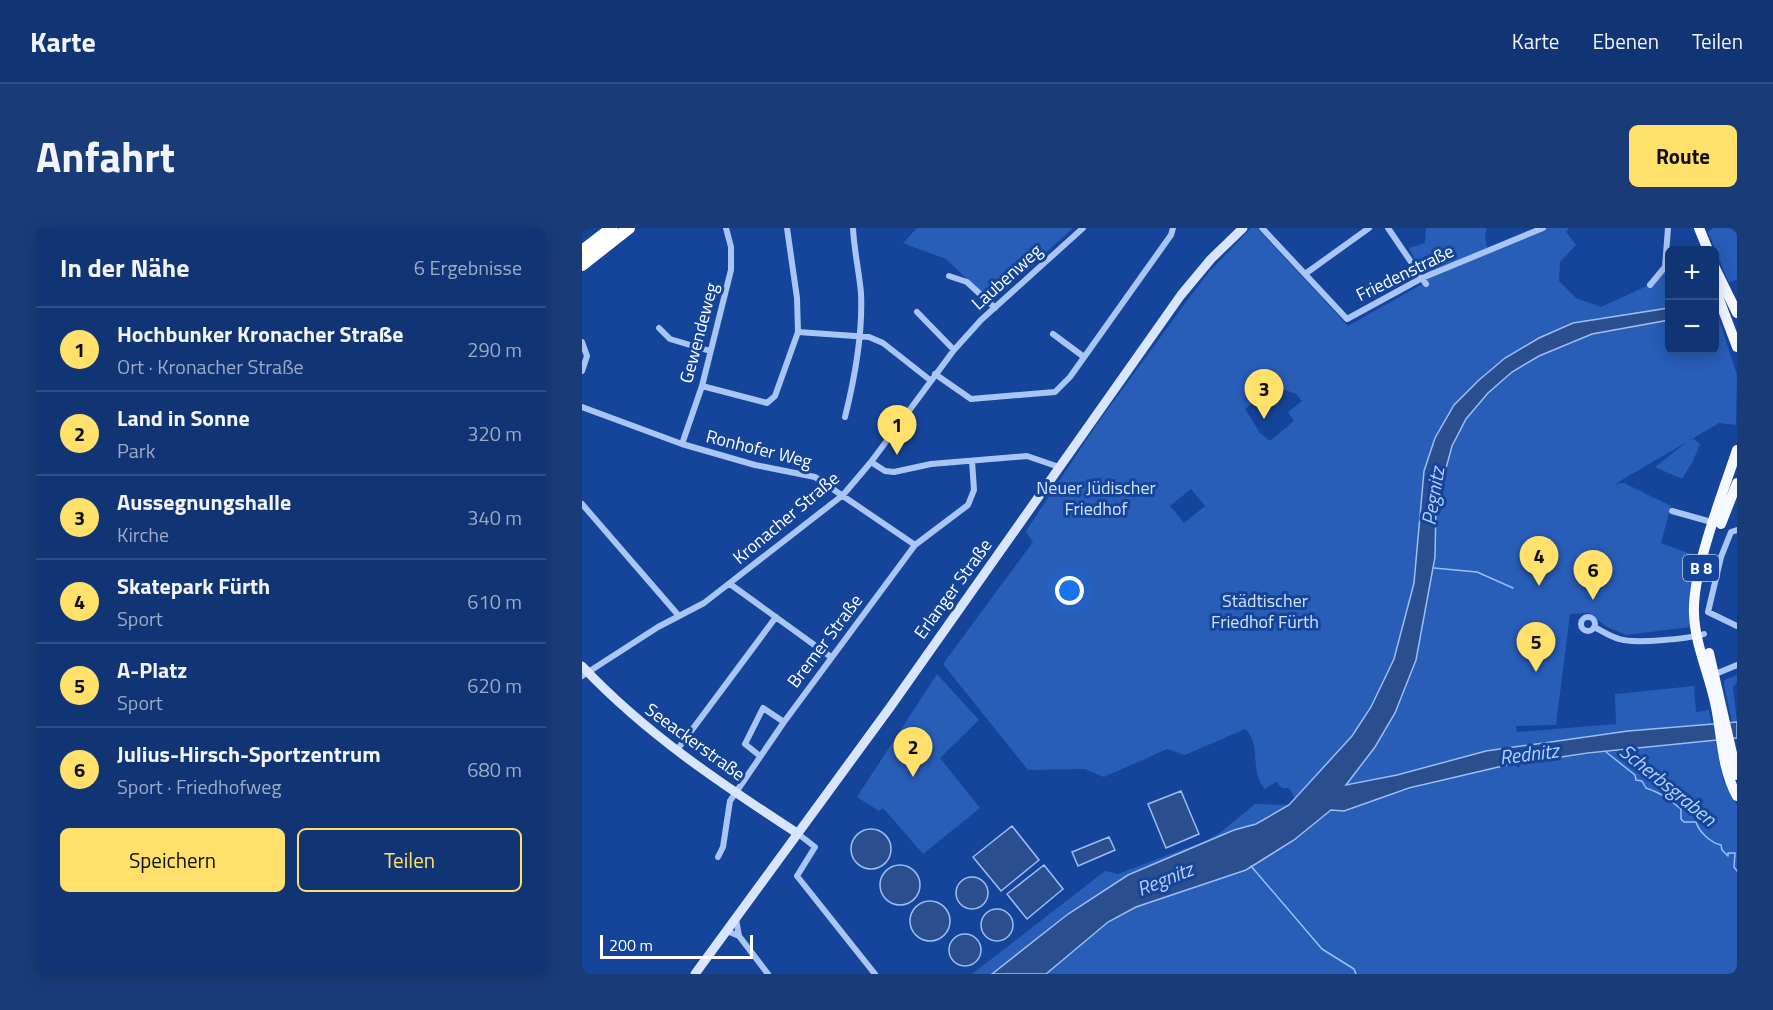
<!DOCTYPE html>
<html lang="de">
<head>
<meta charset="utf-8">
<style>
  body { margin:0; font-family:"Titillium Web",sans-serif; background:#193c79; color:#f1f3f6 }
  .controls { position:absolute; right:18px; top:18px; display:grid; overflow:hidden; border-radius:9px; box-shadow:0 3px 15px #0003 }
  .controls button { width:54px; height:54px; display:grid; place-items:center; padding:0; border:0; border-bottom:2px solid #304f86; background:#103474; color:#f1f3f6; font:30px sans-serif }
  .scale { position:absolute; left:18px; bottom:15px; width:153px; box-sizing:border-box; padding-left:6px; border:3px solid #fff; border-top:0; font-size:16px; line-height:21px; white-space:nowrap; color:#fff; -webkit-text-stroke:4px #15459a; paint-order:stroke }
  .you { position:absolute; left:488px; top:363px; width:21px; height:21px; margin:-15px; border:4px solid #fff; border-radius:50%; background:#1a73e8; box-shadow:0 0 0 9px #1a73e833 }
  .badge { display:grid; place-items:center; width:39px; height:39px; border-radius:50%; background:#ffe06b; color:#111; font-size:20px; font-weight:700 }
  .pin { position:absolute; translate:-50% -50px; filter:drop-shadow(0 2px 3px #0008) }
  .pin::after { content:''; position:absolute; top:32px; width:21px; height:18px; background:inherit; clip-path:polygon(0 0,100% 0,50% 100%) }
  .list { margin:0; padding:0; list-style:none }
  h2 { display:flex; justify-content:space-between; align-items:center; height:78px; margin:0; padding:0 24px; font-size:26px }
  h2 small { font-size:20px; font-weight:400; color:#9caac5 }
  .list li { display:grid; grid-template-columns:39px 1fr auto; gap:18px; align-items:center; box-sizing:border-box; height:84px; padding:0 24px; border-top:2px solid #304f86 }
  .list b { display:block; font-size:22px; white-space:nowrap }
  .list p { margin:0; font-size:20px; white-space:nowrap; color:#9caac5 }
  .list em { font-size:20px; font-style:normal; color:#9caac5 }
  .actions { display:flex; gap:12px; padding:18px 24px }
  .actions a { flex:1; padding:14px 0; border:2px solid #ffe06b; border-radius:9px; text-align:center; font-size:21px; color:#ffe06b }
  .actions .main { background:#ffe06b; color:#111 }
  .map { position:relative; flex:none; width:1155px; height:746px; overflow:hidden; border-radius:9px }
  header { display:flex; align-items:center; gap:36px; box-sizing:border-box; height:84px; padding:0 30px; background:#103474; border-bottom:2px solid #304f86 }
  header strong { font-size:28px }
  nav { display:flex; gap:33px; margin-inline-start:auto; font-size:21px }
  .intro { display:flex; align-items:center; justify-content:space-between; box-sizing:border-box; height:144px; padding:0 36px }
  h1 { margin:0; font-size:42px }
  .button { padding:15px 27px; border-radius:9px; background:#ffe06b; color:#111; font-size:21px; font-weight:700 }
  main { display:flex; gap:36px; padding:0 36px }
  aside { flex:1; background:#103474; border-radius:9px; box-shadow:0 3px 15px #0003 }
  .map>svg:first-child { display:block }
  .green { fill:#285db8; fill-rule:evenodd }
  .water { fill:#2b4e8e; stroke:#9cbef5; stroke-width:1.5 }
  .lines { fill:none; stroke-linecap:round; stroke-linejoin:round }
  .stream { stroke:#9cbef5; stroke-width:1.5 }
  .minor { stroke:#a9c5f3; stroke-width:6 }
  .secondary { stroke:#d9e5fc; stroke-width:9 }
  .primary { stroke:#f5f8ff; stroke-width:10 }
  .motorway { stroke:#fff; stroke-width:12 }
  .labels { text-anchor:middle; stroke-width:6; stroke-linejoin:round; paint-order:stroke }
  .shield { fill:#15459a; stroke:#b9c7e1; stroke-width:1.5 }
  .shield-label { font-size:16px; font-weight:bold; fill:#fff }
  .street-label { font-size:18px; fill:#fff; stroke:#15459a }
  .park-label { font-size:18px; fill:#d1e2fd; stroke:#15459a }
  .water-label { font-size:20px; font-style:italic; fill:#b6cff9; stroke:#15459a }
</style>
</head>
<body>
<header>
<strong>Karte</strong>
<nav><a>Karte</a><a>Ebenen</a><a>Teilen</a></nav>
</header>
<div class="intro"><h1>Anfahrt</h1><a class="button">Route</a></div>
<main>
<aside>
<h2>In der Nähe<small>6 Ergebnisse</small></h2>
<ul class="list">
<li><span class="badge">1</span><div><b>Hochbunker Kronacher Straße</b><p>Ort · Kronacher Straße</p></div><em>290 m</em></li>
<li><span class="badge">2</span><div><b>Land in Sonne</b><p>Park</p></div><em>320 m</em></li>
<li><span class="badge">3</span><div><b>Aussegnungshalle</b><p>Kirche</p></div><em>340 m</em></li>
<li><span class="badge">4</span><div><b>Skatepark Fürth</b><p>Sport</p></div><em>610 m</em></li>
<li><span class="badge">5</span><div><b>A-Platz</b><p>Sport</p></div><em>620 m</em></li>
<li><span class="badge">6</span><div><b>Julius-Hirsch-Sportzentrum</b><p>Sport · Friedhofweg</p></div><em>680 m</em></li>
</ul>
<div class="actions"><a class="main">Speichern</a><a>Teilen</a></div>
</aside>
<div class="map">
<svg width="1155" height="746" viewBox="0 0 1155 746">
  <rect width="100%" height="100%" fill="#15459a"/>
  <path class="green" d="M335,0h156l-82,74 -45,-43 -43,-16z
    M669,0h6l91,98 78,-44 -17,-34 16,-5 1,-15h61l-2,7 2,13 54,-20h28l-3,4 10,13 -16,17 -1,19 17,17 25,9 48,-22 20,-18 1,83h44l1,-43 22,68 -1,50 -17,-2 -104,61 9,-1 47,23 -10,37 38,14 -10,53 1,17 -64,8 -19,-8 -18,-14 -19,1 -14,111 -40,1 1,6 99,-8 -1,-30 79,-8 2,26 13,-2 3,15 -84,6 -142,20 -89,24 -52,10 30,-38 20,-34 21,-53 -21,-1 -24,48 -19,30 -56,60h-2l-5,-9h-7l-6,-6 -11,7c-17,-19 -2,-44 -20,-60l-60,26 -18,-6 -63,28 -19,-8 -57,1 -85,-106 90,-122 -7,-10 2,-4 69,-104 89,-122 23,-30zM692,158l22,8 6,7 -14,11 6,9 -24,20 -10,-8 -15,-24zM609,261l14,17 -21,17 -14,-17z
    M1131,0h24v51l-8,4 -21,-51z
    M1110,210l8,6 -7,17 -11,18 -27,-12z
    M355,446l42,46 -39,38 40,50 -57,46 -40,-46 -4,3 -22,-14z
    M1155,447v7l-4,5 4,35h-5l-8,-37 1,-5z
    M1133,512l8,40 14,25v169h-691l62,-52 28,-15 94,-33 101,-64 175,-46h8l5,4 2,-6z
    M673,576l34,1 -33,19 -22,6 -106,45 -60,38 -76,61h-20l133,-103 13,3 87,-33 16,-9z"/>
  <path class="water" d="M1087,80v12l-77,14 -53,22 -27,16 -24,21 -22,26 -14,27 -16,59 -1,52 -19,103 -21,53 -20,34 -29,38 51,-10 89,-24 142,-20 109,-9v16l-149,15 -81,12 -98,23 -65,23 -13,-1 -37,30 -48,30 -110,37 -28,15 -62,52h-54l76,-60 60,-39 106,-45 22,-6 33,-19 63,-69 19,-29 23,-48 20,-76 10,-112 11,-33 19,-33 25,-25 26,-22 34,-20 34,-15z
    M599,563l18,43 -33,14 -18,-44z
    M430,598l27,34 -38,31 -28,-34z
    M269 621a20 20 0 1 1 40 0a20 20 0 1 1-40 0Z
    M527,609l6,13 -37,16 -6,-14z
    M462,637l19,24 -36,30 -20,-25z
    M298 657a20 20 0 1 1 40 0a20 20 0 1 1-40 0Z
    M374 665a16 16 0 1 1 32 0a16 16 0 1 1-32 0Z
    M328 693a20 20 0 1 1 40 0a20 20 0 1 1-40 0Z
    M399 697a16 16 0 1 1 32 0a16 16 0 1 1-32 0Z
    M367 722a16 16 0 1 1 32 0a16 16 0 1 1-32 0Z"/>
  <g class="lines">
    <path class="stream" d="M852,340l43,4 36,16
      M1024,524l29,23 1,5 6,1 4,7c17,6 21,10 35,21v10l3,3h12c3,10 15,21 25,23l1,5 6,6v-3h7l-1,14 3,4
      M669,638l71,83 32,20 2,5"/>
    <path class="minor" d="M680,0l85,91 75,-41 121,-50
      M806,0l38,56
      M723,46l64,-46
      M367,48l18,6 28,26
      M1068,57l15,-18 3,-39
      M335,84l37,38
      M77,100l11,11 40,12
      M216,104l71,5 14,6 47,37
      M471,106l31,23
      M0,114l5,14 -5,15
      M353,146l36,25 84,-7 15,-15 101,-142 2,-7
      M120,158l65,17 8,-7 23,-64 -1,-34 -10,-70
      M0,179l100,37 73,21 60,12 100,68
      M263,189c10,-40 18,-82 16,-124 -2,-22 -7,-43 -8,-65
      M100,216l20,-58 29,-116v-23l-5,-19
      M289,234l14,9 9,1 37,-8 96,-8 32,11
      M0,276l97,112
      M1090,283l43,12
      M1155,302l-6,2 -10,25 -13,55 29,14
      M148,356l101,73
      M999 396a7 7 0 1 1 14 0a7 7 0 1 1-14 0Z
      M1012,399c8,4 17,10 25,12 15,5 69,0 85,-5
      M1131,447l24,-10
      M0,448l76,-49 46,-24 139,-108 28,-33 83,-112 27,-30 102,-92
      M95,522l99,-133
      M178,528l-15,-12 18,-36 21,14
      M215,605l18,14 -18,29 78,98
      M136,629l5,-10 7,-46 54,-79 131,-177 53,-40 6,-15 -2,-29
      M154,691l3,17
      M145,703l12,5 29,38"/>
    <path class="secondary" d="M0,438c63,67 138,117 215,167
      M113,746l196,-268 290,-411 30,-36 32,-31"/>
    <path class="primary" d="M1117,0l9,22
      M1132,38l23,47
      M1132,58l23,61
      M1155,222c-14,43 -45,120 -43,164 1,31 16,62 22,93 6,30 6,63 21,89
      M1139,296l16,-41
      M1127,425l28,122"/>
    <path class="motorway" d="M0,23l30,-23
      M0,37l47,-37"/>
  </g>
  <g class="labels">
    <rect class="shield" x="1101" y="327" width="36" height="26" rx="4.5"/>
    <g class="shield-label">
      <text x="1119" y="346">B 8</text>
    </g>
    <g class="street-label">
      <text transform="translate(823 45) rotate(-26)" y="6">Friedenstraße</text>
      <text transform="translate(425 49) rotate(-42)" y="6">Laubenweg</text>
      <text transform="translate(117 105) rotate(-75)" y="6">Gewendeweg</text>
      <text transform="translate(177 221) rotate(14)" y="6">Ronhofer Weg</text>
      <text transform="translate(204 290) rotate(-40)" y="6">Kronacher Straße</text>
      <text transform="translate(371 361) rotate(-54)" y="6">Erlanger Straße</text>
      <text transform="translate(243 413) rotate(-53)" y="6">Bremer Straße</text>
      <text transform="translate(113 514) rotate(36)" y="6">Seeackerstraße</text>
    </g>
    <g class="park-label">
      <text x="514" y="266">Neuer Jüdischer<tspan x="514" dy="21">Friedhof</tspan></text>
      <text x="683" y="379">Städtischer<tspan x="683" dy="21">Friedhof Fürth</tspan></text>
    </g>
    <g class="water-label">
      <text transform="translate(851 268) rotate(-81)" y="7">Pegnitz</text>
      <text transform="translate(947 526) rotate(-7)" y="7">Rednitz</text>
      <text transform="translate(1086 557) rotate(39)" y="7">Scherbsgraben</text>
      <text transform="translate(583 651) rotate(-22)" y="7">Regnitz</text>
    </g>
  </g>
</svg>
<div class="controls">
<button>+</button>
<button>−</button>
</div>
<div class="scale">200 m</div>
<div class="you"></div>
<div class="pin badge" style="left:315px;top:227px">1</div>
<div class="pin badge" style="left:331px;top:549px">2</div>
<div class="pin badge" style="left:682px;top:191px">3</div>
<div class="pin badge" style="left:957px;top:358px">4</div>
<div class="pin badge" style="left:954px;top:444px">5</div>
<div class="pin badge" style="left:1011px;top:372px">6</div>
</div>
</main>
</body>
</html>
